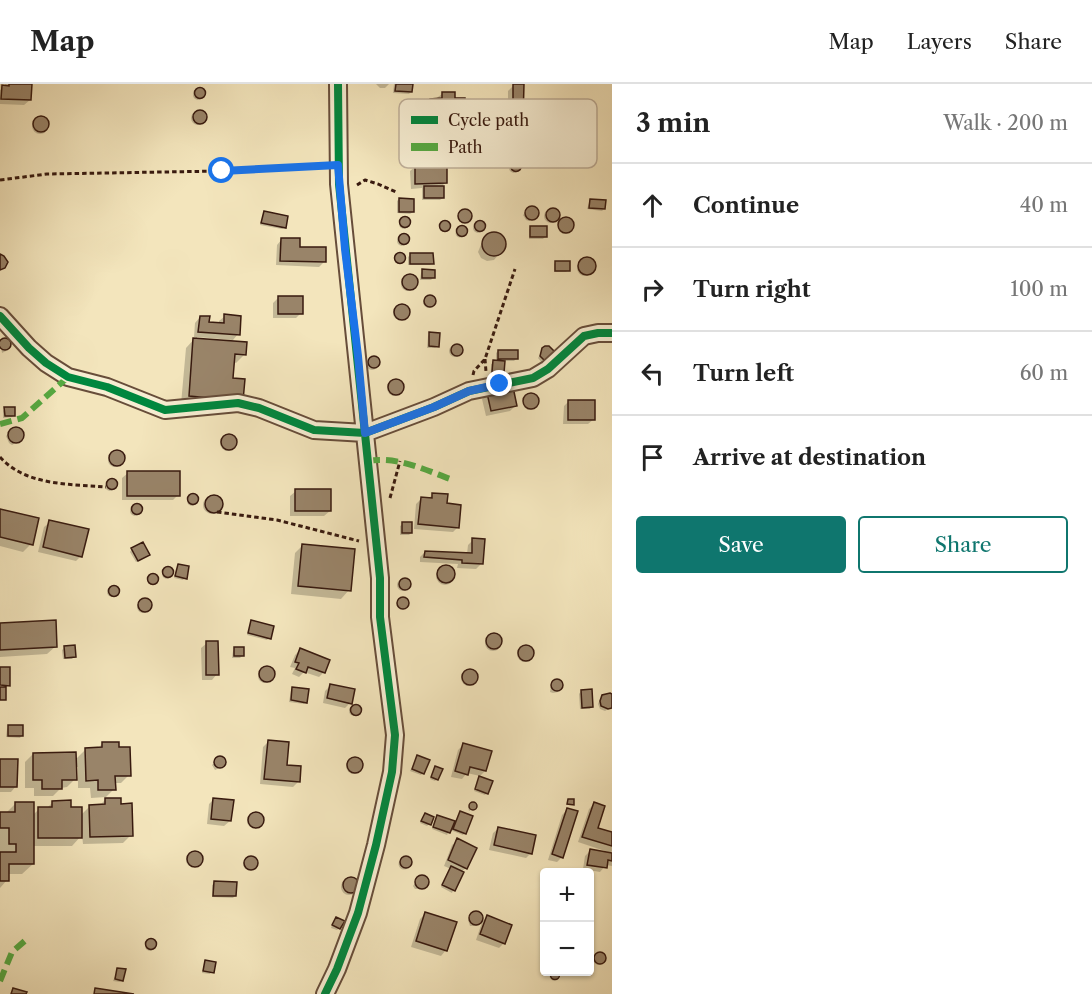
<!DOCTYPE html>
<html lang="en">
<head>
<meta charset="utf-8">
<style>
  body { margin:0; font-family:"Libre Caslon Text",serif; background:#f6f6f6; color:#222 }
  .controls { position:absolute; right:18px; bottom:18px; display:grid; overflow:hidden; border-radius:6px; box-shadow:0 2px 4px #0004 }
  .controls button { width:54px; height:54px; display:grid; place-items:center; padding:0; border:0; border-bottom:2px solid #e0e0e0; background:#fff; color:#222; font:30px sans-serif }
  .stop { position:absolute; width:18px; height:18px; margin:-14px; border:4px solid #1a73e8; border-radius:50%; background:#fff }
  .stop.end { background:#1a73e8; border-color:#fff; box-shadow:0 2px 6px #0008 }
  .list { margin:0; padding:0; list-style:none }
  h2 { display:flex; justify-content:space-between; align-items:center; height:78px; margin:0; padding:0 24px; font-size:26px }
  h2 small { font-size:20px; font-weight:400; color:#767676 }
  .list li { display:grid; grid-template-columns:39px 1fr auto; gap:18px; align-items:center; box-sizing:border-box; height:84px; padding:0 24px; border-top:2px solid #e0e0e0 }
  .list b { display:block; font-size:22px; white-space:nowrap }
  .list em { font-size:20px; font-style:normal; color:#767676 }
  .actions { display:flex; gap:12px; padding:18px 24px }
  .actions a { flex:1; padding:14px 0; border:2px solid #0f766e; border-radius:6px; text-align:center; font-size:21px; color:#0f766e }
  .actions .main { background:#0f766e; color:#fff }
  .icon { flex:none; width:33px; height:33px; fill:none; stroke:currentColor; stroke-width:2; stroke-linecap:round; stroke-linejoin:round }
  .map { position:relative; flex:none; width:612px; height:910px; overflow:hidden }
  header { display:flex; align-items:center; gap:36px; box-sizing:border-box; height:84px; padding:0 30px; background:#fff; border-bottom:2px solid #e0e0e0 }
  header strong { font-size:28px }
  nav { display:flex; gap:33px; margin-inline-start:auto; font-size:21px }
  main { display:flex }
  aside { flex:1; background:#fff }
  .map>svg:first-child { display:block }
  .shadow { fill:#0003 }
  .building { fill:#998469; stroke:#381a0f; stroke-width:1.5 }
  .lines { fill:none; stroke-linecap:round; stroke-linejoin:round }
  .minor-casing { stroke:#674d3a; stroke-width:20 }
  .path { stroke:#381a0f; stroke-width:3; stroke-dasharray:4.5 3; stroke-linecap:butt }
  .minor { stroke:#f7eed3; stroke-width:16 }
  .quiet { stroke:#55a941; stroke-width:6; stroke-dasharray:12 6; stroke-linecap:butt }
  .cycleway-casing { stroke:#f7eed3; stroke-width:11 }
  .cycleway { stroke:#00873e; stroke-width:8 }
  .route { stroke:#1a73e8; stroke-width:8 }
  .key { fill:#f7eed3; stroke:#beae98; stroke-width:1.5 }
  .key-label { font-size:16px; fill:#381a0f }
</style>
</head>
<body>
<header>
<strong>Map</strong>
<nav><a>Map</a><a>Layers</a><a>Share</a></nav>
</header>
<main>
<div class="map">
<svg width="612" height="910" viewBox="0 0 612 910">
  <rect width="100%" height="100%" fill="#f3e5bc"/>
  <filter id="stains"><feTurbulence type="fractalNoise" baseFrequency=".00333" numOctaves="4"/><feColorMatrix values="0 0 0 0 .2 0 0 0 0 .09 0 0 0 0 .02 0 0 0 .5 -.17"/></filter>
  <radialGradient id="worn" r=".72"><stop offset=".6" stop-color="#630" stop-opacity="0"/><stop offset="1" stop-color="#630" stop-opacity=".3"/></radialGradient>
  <path class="shadow" d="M5,0h25v16l-6,5 -24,-1v-14l5,-3z
    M376,0h13l-4,4h-5z
    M394,0h18l-1,8 -2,2 -16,-1z
    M513,2l9,34 -11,14h-13v-10h-8v-16l5,-5h13v-12z
    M193 11a5 5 0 1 1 10 0a5 5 0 1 1-10 0Z
    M442,10l22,24 -8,8 4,7 -2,2h-15v-7l4,-4h-21v-18z
    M191 34a7 7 0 1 1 14 0a7 7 0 1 1-14 0Z
    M32 42a8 8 0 1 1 16 0a8 8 0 1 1-16 0Z
    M509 84a5 5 0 1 1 10 0a5 5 0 1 1-10 0Z
    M416,82l29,17 -2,2v13l-3,2h-18v-12l-11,1 -1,-18z
    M399,115l14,13 -3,2 -13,-1v-12z
    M590,116l14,9 -2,2 -15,-2z
    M531,123l5,3 -1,7 -6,4 -3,-1 -3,-5z
    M544 132a7 7 0 1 1 14 0a7 7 0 1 1-14 0Z
    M458 133a6 6 0 1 1 12 0a6 6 0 1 1-12 0Z
    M264,129l21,14 -3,2 -22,-4z
    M399 140a5 5 0 1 1 10 0a5 5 0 1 1-10 0Z
    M558 143a7 7 0 1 1 14 0a7 7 0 1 1-14 0Z
    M439 143a5 5 0 1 1 10 0a5 5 0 1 1-10 0Z
    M473 144a5 5 0 1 1 10 0a5 5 0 1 1-10 0Z
    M531,143l14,10 -2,2h-14v-9z
    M455.5 149a4.5 4.5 0 1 1 9 0a4.5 4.5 0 1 1-9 0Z
    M498,150l5,4 1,10 -10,12 -7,1 -6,-3 -3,-6 4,-10 5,-6z
    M397 157a5 5 0 1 1 10 0a5 5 0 1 1-10 0Z
    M282,155l16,9 26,14 -5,5 -43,-2 1,-20z
    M394 175a5 5 0 1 1 10 0a5 5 0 1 1-10 0Z
    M410,171l22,8 -2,2h-22v-8z
    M577 184a8 8 0 1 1 16 0a8 8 0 1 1-16 0Z
    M556,178l12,8 -2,2h-12v-8z
    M423,187l10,7 -2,2h-11l1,-7z
    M401 200a7 7 0 1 1 14 0a7 7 0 1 1-14 0Z
    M423 218a6 6 0 1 1 12 0a6 6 0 1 1-12 0Z
    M279,213l22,16 -5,5h-23v-15z
    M393 229a7 7 0 1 1 14 0a7 7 0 1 1-14 0Z
    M225,232l13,18 -5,6 -36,-3v3l47,15 -8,8 -3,-1 -1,17 10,21 -61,4 5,-56 10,-11h-2l1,-14 5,-6 8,6 11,1v-3z
    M430,250l8,12 -3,2h-8l1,-12z
    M5,255l4,2 1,3 -4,7 -4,2 -2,-12z
    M449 267a6 6 0 1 1 12 0a6 6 0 1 1-12 0Z
    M543,266l6,11 -7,2 -4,-5z
    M498,267l19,7 -3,3h-11v11l-3,3 -9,-1v-10l5,-2v-9z
    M366 280a6 6 0 1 1 12 0a6 6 0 1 1-12 0Z
    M387 304a8 8 0 1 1 16 0a8 8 0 1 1-16 0Z
    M487,310l28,12 -5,5 -24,5 -4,-17z
    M523 319a7 7 0 1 1 14 0a7 7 0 1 1-14 0Z
    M569,317l25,18 -6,5h-25l1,-18z
    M5,324l9,7 -2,2 -9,1v-7z
    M19,345l3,2v8l-10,6 -3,-2 -3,-7 3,-3 2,-3z
    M220 359a8 8 0 1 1 16 0a8 8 0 1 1-16 0Z
    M108 376a7 7 0 1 1 14 0a7 7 0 1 1-14 0Z
    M128,389l50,22 -5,5h-51v-22z
    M105 402a5 5 0 1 1 10 0a5 5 0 1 1-10 0Z
    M296,407l34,20 -6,5h-34v-20z
    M433,410l12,11 13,22 -5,5 -39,-3 2,-25 5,-5h7z
    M187 417a5 5 0 1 1 10 0a5 5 0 1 1-10 0Z
    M203 421a9 9 0 1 1 18 0a9 9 0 1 1-18 0Z
    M130 427a5 5 0 1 1 10 0a5 5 0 1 1-10 0Z
    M0,427l31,33 -8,8 -23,-6z
    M50,438l31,34 -5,5 -38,-9 6,-25z
    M403,440l8,9 -2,2h-9v-9z
    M473,456l9,23 -6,6 -19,-1 1,-4 -38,-2v-5l5,-5 42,2 1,-9z
    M303,461l46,45 -8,9 -50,-5 4,-41z
    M132,465l14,8 -10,5 -6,-10z
    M178,482l7,12 -2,2 -9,-2z
    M436 492a9 9 0 1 1 18 0a9 9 0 1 1-18 0Z
    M162 490a5 5 0 1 1 10 0a5 5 0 1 1-10 0Z
    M147 496a5 5 0 1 1 10 0a5 5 0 1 1-10 0Z
    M397 501a6 6 0 1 1 12 0a6 6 0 1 1-12 0Z
    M107 508a5 5 0 1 1 10 0a5 5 0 1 1-10 0Z
    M396.5 520a5.5 5.5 0 1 1 11 0a5.5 5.5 0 1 1-11 0Z
    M137 523a6 6 0 1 1 12 0a6 6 0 1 1-12 0Z
    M252,538l17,16 -2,2 -20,-5z
    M0,540l56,22 -9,8 -47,3z
    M485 559a8 8 0 1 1 16 0a8 8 0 1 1-16 0Z
    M207,559l10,31 -5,6h-10l-1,-32z
    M517 570a8 8 0 1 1 16 0a8 8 0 1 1-16 0Z
    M65,563l9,9 -2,3h-9l-1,-9z
    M235,564l7,8 -2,2h-8l1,-7z
    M300,566l24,22 -5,5 -15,-5 -5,5 -7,-3 3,-6 -5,-1 5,-12z
    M258 592a7 7 0 1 1 14 0a7 7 0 1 1-14 0Z
    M461 594a8 8 0 1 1 16 0a8 8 0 1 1-16 0Z
    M557,596l5,5 -4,7 -5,1 -3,-1 1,-7z
    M331,601l19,18 -5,5 -22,-5 2,-12z
    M293,604l13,14 -2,2 -15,-2 2,-12z
    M581,607l11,15 -2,3h-10l-1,-15z
    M612,612v11l-7,4 -5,-2 -2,-5 2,-5 3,-2z
    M349 627a5 5 0 1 1 10 0a5 5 0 1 1-10 0Z
    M9,643l13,8 -2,3 -14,-1 1,-8z
    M268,658l30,40 -5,5 -33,-3 3,-37z
    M102,660l16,5 11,26 -8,8h-7v6l-8,8 -15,1 -1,-10h-12v-21h-3v12l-8,8 -6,1 -8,8h-19v-8h-9v-26l8,-8 42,6 11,-11h11z
    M463,661l22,26 -5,5 -13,-3 -5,6 -11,-2 7,-27z
    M417,673l6,16 -2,2 -11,-4z
    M219,674l6,2 -1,6 -9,4 -3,-5z
    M346 682a8 8 0 1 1 16 0a8 8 0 1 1-16 0Z
    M0,676l16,26 -5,6h-11z
    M435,684l2,11 -2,2 -5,-2z
    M478,696l9,13 -2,2 -11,-4z
    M214,715l16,22 -6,5 -17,-2 2,-20z
    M105,716l26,35 -8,8 -40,1 -1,-9 -10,11h-39v18l-11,10h-15v6l-7,8v-75l5,1 10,-10 18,11 6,-6h7l7,-7 17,7 10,7 10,-10h9z
    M474,720l1,4 -6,3 -1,-4z
    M594,720l3,25 15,5v17l-2,3h2v12l-6,-1 -6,7 -17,-3 2,-13 5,-5 18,2v-1l-30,-10 11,-33z
    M567,726l-5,47 -5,5 -9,-2 14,-45z
    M460,729l5,20 -2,2 -13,-5 -3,5 -15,-6 6,-13 17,7z
    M247 737a7 7 0 1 1 14 0a7 7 0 1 1-14 0Z
    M425,730l4,10 -2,2 -7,-3z
    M499,744l32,25 -5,5 -37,-8 4,-17z
    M458,756l8,28 -5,4 -9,21 -11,-6 10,-18 -7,-3 8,-21z
    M186 776a7 7 0 1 1 14 0a7 7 0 1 1-14 0Z
    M243 780a6 6 0 1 1 12 0a6 6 0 1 1-12 0Z
    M398.5 780a5.5 5.5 0 1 1 11 0a5.5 5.5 0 1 1-11 0Z
    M419,793l6,1 2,2 -5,9h-7l-2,-3z
    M341 803a8 8 0 1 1 16 0a8 8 0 1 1-16 0Z
    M215,799l20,13 -2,2 -21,-1v-12z
    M425,830l21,36 -5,6 -30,-9 9,-28z
    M473,830h7l2,7 -5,5h-7l-2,-6z
    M487,833l17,26 -5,5 -23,-8 6,-18z
    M334,837l5,7 -2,2 -6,-2z
    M145 862a5 5 0 1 1 10 0a5 5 0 1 1-10 0Z
    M593 875a6 6 0 1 1 12 0a6 6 0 1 1-12 0Z
    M206,877l6,11 -2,2 -8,-1z
    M118,885l4,11 -2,2 -7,-1z
    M549.5 892a4.5 4.5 0 1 1 9 0a4.5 4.5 0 1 1-9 0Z"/>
  <path class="building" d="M9,0h23l-1,16 -30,-1 1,-14 7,1z
    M396,0h17l-1,8 -17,-1z
    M513,0h11l-1,37h-5v9l-16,-1v-9h-7v-19h18z
    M194.5 9a5.5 5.5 0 1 1 11 0a5.5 5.5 0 1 1-11 0Z
    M442,8h13v6h10v21l-34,1 -1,-21 12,-1z
    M193 33a7 7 0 1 1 14 0a7 7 0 1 1-14 0Z
    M33 40a8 8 0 1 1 16 0a8 8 0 1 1-16 0Z
    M510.5 82a5.5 5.5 0 1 1 11 0a5.5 5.5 0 1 1-11 0Z
    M415,80h32v19l-32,1z
    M424,102h20v12h-20z
    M399,114l15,1v13h-15z
    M590,115l16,1 -1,9 -16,-1z
    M525 129a7 7 0 1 1 14 0a7 7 0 1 1-14 0Z
    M546 131a7 7 0 1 1 14 0a7 7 0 1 1-14 0Z
    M458 132a7 7 0 1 1 14 0a7 7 0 1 1-14 0Z
    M264,127l24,5 -2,12 -25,-5z
    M399.5 138a5.5 5.5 0 1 1 11 0a5.5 5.5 0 1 1-11 0Z
    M558 141a8 8 0 1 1 16 0a8 8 0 1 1-16 0Z
    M474.5 142a5.5 5.5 0 1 1 11 0a5.5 5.5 0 1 1-11 0Z
    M439.5 142a5.5 5.5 0 1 1 11 0a5.5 5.5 0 1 1-11 0Z
    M456.5 147a5.5 5.5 0 1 1 11 0a5.5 5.5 0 1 1-11 0Z
    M530,142h17v11h-17z
    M482 160a12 12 0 1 1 24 0a12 12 0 1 1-24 0Z
    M398.5 155a5.5 5.5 0 1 1 11 0a5.5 5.5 0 1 1-11 0Z
    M281,154h19v9h26v15l-46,-1z
    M394.5 174a5.5 5.5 0 1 1 11 0a5.5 5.5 0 1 1-11 0Z
    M410,169h23l1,11h-24z
    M0,170l4,2 4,6 -3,6 -5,2z
    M578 182a9 9 0 1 1 18 0a9 9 0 1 1-18 0Z
    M555,177h15v10h-15z
    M422,185l13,1v8h-13z
    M402 198a8 8 0 1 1 16 0a8 8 0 1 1-16 0Z
    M424 217a6 6 0 1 1 12 0a6 6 0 1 1-12 0Z
    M278,212h25v18h-25z
    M394 228a8 8 0 1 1 16 0a8 8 0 1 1-16 0Z
    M224,230l17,2 -1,19 -42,-3 2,-16h10l-1,6 15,1z
    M429,248l11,1 -1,14 -10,-1z
    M-1 260a6 6 0 1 1 12 0a6 6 0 1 1-12 0Z
    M193,254l54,4 -1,13 -11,-1 -2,24 12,1 -2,22 -54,-5z
    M451 266a6 6 0 1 1 12 0a6 6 0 1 1-12 0Z
    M545,262h4l6,6 -10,9 -5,-5 2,-8z
    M498,266h20v9h-20z
    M368 278a6 6 0 1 1 12 0a6 6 0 1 1-12 0Z
    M493,276l12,1 -1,12 -12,-1z
    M388 303a8 8 0 1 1 16 0a8 8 0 1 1-16 0Z
    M513,303l4,19 -26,5 -4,-18z
    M523 317a8 8 0 1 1 16 0a8 8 0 1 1-16 0Z
    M568,316h27v20h-27z
    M4,323h11v9h-10z
    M8 351a8 8 0 1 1 16 0a8 8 0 1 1-16 0Z
    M221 358a8 8 0 1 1 16 0a8 8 0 1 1-16 0Z
    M109 374a8 8 0 1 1 16 0a8 8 0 1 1-16 0Z
    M127,387h53v25h-53z
    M106.5 400a5.5 5.5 0 1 1 11 0a5.5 5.5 0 1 1-11 0Z
    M295,405h36v22h-36z
    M432,409l16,1 -1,9 14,2 -2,23 -41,-4 3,-27 11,1z
    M187.5 415a5.5 5.5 0 1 1 11 0a5.5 5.5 0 1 1-11 0Z
    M205 420a9 9 0 1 1 18 0a9 9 0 1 1-18 0Z
    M131.5 425a5.5 5.5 0 1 1 11 0a5.5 5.5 0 1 1-11 0Z
    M0,425l39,9 -6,27 -33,-8z
    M49,436l40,9 -7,28 -39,-10z
    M402,438h10v11h-10z
    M472,454l13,1 -2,25 -21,-1v-3l-38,-3 1,-6 47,2z
    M143,458l7,13 -12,6 -7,-13z
    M302,460l53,5 -4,42 -53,-5z
    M178,480l11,2 -2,13 -12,-3z
    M437 490a9 9 0 1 1 18 0a9 9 0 1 1-18 0Z
    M162.5 488a5.5 5.5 0 1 1 11 0a5.5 5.5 0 1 1-11 0Z
    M147.5 495a5.5 5.5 0 1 1 11 0a5.5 5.5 0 1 1-11 0Z
    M399 500a6 6 0 1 1 12 0a6 6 0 1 1-12 0Z
    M108.5 507a5.5 5.5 0 1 1 11 0a5.5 5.5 0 1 1-11 0Z
    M397 519a6 6 0 1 1 12 0a6 6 0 1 1-12 0Z
    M138 521a7 7 0 1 1 14 0a7 7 0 1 1-14 0Z
    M56,536l1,27 -57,3v-27z
    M251,536l23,6 -3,13 -23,-6z
    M486 557a8 8 0 1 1 16 0a8 8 0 1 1-16 0Z
    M206,557h12l1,34h-13z
    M518 569a8 8 0 1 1 16 0a8 8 0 1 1-16 0Z
    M75,561l1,12 -11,1 -1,-12z
    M234,563h10v9h-10z
    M300,564l30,12 -5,13 -17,-6 -2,6 -10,-4 3,-6 -4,-1z
    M259 590a8 8 0 1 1 16 0a8 8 0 1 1-16 0Z
    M0,583h10v19l-10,-1z
    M462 593a8 8 0 1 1 16 0a8 8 0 1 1-16 0Z
    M551 601a6 6 0 1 1 12 0a6 6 0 1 1-12 0Z
    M330,600l25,5 -3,15 -25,-6z
    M0,603h6v13h-6z
    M292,603l17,2 -2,14 -16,-3z
    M592,605l1,18 -11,1 -1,-18z
    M610,609l2,1v14l-4,1 -7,-3 -1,-5 2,-6z
    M350.5 626a5.5 5.5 0 1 1 11 0a5.5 5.5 0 1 1-11 0Z
    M8,641h15v11h-15z
    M268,656l21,2 -2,23 14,1 -1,16 -36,-3z
    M102,658h17v5h11l1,29h-16l1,14h-18v-10l-12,1 -1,-33 17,-1z
    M463,659l29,8 -6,20 -16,-4 -2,8 -13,-4z
    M76,668l1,28h-15v9h-20v-9h-9v-27z
    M417,671l13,5 -6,14 -12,-5z
    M214 678a6 6 0 1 1 12 0a6 6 0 1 1-12 0Z
    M347 681a8 8 0 1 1 16 0a8 8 0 1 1-16 0Z
    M0,675h18l-1,28h-17z
    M435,682l8,3 -5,11 -7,-3z
    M479,692l14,5 -5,13 -13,-5z
    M105,714h16v6l11,-1 1,33 -43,1 -1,-32 16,-1z
    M213,714l21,2 -3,21 -20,-2z
    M568,715h6v6l-7,-1z
    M71,716v7h11v31h-44v-31h14v-6z
    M469 722a4 4 0 1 1 8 0a4 4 0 1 1-8 0Z
    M15,718h19v62h-25v17h-9v-29h16v-8h-7v-16h-9v-16h15z
    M594,718l11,4 -7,22 14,4v14l-30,-9z
    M567,724l11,3 -15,47 -11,-4z
    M460,727l13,5 -7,18 -13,-5z
    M248 736a8 8 0 1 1 16 0a8 8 0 1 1-16 0Z
    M425,729l9,4 -3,8 -10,-4z
    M437,731l18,6 -5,12 -17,-6z
    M498,743l38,8 -4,19 -38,-9z
    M457,754l20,10 -10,21 -19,-9z
    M590,765l22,4v8l-4,-1 -1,8 -20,-3z
    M187 775a8 8 0 1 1 16 0a8 8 0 1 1-16 0Z
    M400 778a6 6 0 1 1 12 0a6 6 0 1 1-12 0Z
    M244 779a7 7 0 1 1 14 0a7 7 0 1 1-14 0Z
    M451,782l13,6 -9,19 -13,-6z
    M415 798a7 7 0 1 1 14 0a7 7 0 1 1-14 0Z
    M343 801a8 8 0 1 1 16 0a8 8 0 1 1-16 0Z
    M214,797l23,1 -1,14h-23z
    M469 834a7 7 0 1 1 14 0a7 7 0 1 1-14 0Z
    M425,828l32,10 -10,29 -31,-10z
    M487,831l25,10 -7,19 -25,-10z
    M336,833l9,4 -5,8 -8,-4z
    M145.5 860a5.5 5.5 0 1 1 11 0a5.5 5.5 0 1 1-11 0Z
    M594 874a6 6 0 1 1 12 0a6 6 0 1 1-12 0Z
    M205,876l11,2 -2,11 -11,-2z
    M117,884l9,1 -3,12 -8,-2z
    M550.5 891a4.5 4.5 0 1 1 9 0a4.5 4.5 0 1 1-9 0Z
    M13,904l14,4 -1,2h-15z
    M95,904l39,6h-40z"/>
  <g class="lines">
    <g class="minor-casing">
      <path id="minor" d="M0,232l29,32 17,15 22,14 39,10 58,23 73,-7 21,5 55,22 51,3 69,-26 35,-16 64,-13 15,-9 36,-33 14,-3h14
        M325,910l12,-25 21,-56 18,-68 16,-73 3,-37 -15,-118v-39l-41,-394 -1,-100"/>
    </g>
    <path class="path" d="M0,96l47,-6 175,-3 101,-6
      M357,101l8,-5 13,4 18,8
      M485,275l1,13
      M473,291l1,-4 11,-12 30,-90
      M0,373c26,29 70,27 106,30
      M390,414l10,-37
      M217,428l60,8 82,21"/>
    <use href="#minor" class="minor"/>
    <path class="quiet" d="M0,340l22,-6 46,-41
      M368,377c30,-5 57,9 85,19
      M0,897l12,-29 15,-13"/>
    <g class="cycleway-casing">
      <path id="cycleway" d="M0,232l29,32 17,15 22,14 39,10 58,23 73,-7 21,5 55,22 51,3 69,-26 35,-16 64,-13 15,-9 36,-33 14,-3h14
        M325,910l12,-25 21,-56 18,-68 16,-73 3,-37 -15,-118v-39l-41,-394 -1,-100"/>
    </g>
    <use href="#cycleway" class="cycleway"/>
  </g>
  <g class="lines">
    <path class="route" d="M222,87l116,-6 7,84 13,107 7,77 69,-26 35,-16 31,-7"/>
  </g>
  <rect x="399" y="15" width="198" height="69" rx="9" class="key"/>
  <rect x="411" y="32" width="27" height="8" fill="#00873e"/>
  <rect x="411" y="59" width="27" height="8" fill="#55a941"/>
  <g class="key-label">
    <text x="448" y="42">Cycle path</text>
    <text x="448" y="69">Path</text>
  </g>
  <rect width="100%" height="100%" filter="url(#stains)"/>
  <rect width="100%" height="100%" fill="url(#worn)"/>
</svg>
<div class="controls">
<button>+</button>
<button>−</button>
</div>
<div class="stop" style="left:222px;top:87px"></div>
<div class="stop end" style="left:500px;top:300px"></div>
</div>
<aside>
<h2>3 min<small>Walk · 200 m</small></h2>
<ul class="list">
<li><svg class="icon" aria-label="ahead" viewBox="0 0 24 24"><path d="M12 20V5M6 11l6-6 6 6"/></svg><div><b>Continue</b></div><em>40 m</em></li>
<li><svg class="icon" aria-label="right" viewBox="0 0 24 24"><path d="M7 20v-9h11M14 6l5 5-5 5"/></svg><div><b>Turn right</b></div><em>100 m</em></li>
<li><svg class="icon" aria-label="left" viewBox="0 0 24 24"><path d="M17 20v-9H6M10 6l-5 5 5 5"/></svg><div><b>Turn left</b></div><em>60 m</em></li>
<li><svg class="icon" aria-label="arrive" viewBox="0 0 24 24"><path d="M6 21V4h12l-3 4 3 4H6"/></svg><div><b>Arrive at destination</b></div></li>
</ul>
<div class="actions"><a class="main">Save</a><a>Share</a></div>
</aside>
</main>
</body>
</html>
